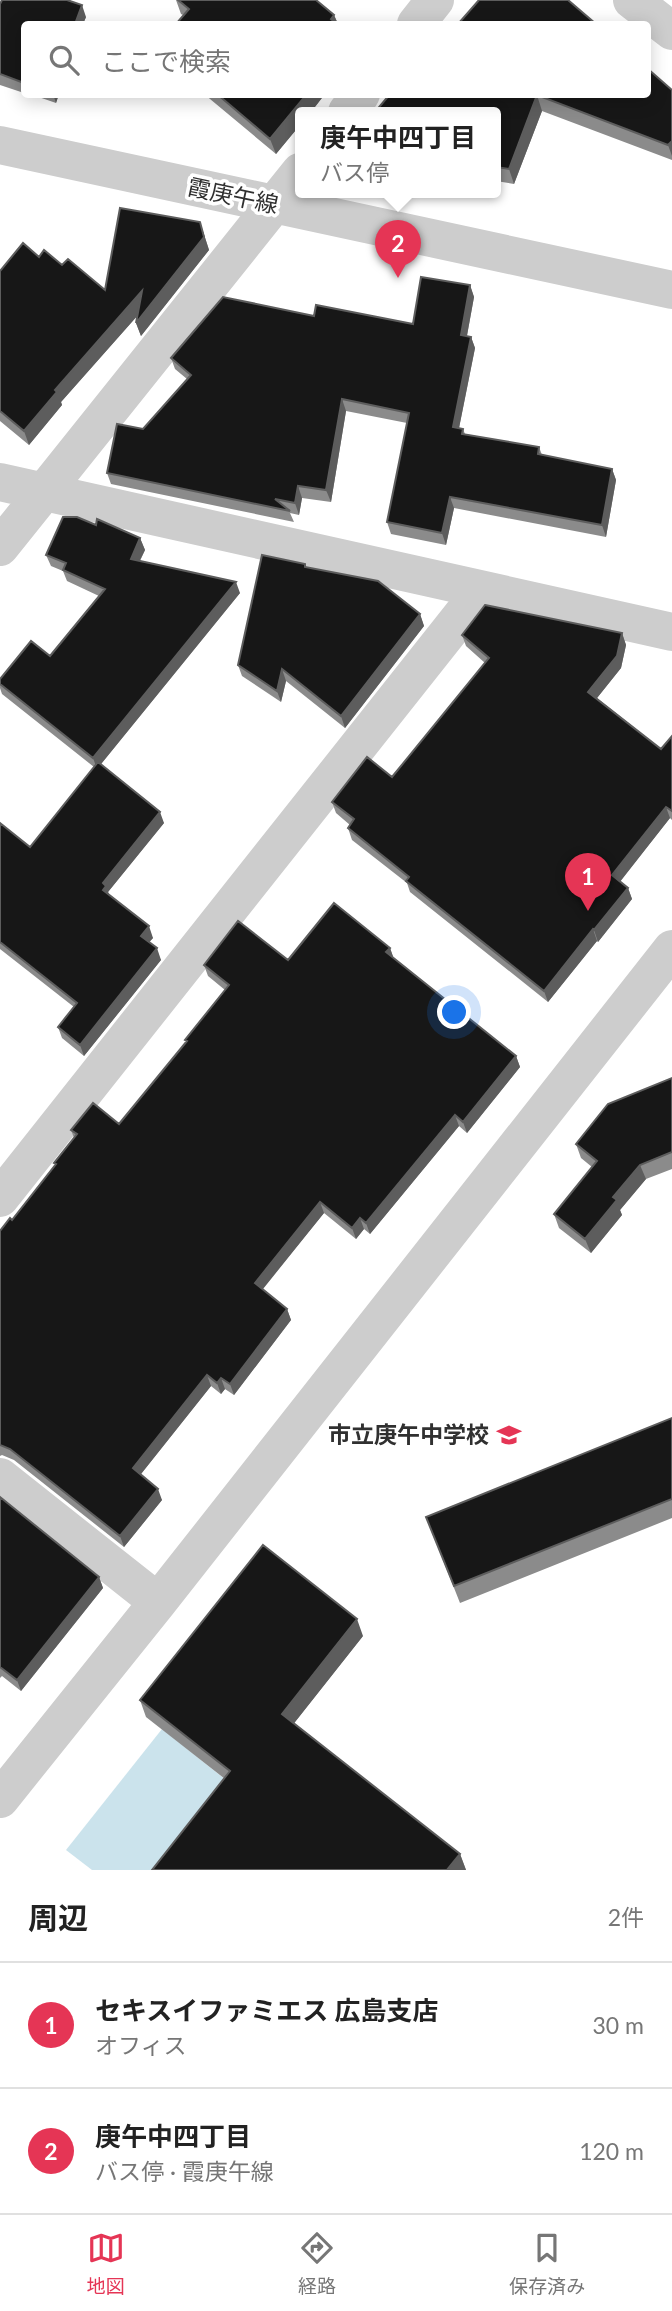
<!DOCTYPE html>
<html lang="ja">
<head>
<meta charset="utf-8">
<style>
  body { margin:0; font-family:Lato,"Noto Sans JP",sans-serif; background:#f6f6f6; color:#222 }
  .you { position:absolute; left:455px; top:1013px; width:24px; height:24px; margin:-18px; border:5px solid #fff; border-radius:50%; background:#1a73e8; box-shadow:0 0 0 10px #1a73e833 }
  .badge { display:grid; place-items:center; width:46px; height:46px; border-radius:50%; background:#e53555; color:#fff; font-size:23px; font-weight:700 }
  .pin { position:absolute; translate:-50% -58px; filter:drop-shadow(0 2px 4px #0008) }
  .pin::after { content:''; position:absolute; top:37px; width:24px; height:21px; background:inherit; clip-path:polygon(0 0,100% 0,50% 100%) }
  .popup { position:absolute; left:295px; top:107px; width:206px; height:91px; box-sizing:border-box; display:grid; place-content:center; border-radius:7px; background:#fff; filter:drop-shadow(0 2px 5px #0005); font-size:23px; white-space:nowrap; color:#767676 }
  .popup b { font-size:26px; color:#222 }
  .popup::after { content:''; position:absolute; left:50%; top:100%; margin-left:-14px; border:14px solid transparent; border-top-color:#fff }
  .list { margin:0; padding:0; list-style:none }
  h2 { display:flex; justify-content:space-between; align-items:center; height:91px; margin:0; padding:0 28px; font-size:30px }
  h2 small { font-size:23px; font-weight:400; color:#767676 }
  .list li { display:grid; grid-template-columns:46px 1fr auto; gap:21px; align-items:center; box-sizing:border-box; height:126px; padding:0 28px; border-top:2px solid #e0e0e0 }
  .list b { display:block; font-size:26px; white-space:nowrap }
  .list p { margin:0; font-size:23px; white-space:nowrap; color:#767676 }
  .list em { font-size:23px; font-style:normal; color:#767676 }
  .icon { flex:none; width:38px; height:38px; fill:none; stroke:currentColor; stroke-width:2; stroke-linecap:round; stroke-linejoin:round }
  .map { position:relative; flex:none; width:672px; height:1870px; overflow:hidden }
  .search { position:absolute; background:#fff; box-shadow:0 4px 18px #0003; left:21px; right:21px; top:21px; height:77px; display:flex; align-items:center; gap:18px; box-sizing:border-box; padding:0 24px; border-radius:7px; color:#767676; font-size:26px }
  .sheet { height:343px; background:#fff }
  nav { display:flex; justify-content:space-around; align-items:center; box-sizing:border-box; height:98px; border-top:2px solid #e0e0e0; background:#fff; font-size:19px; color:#767676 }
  nav a { display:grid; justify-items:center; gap:4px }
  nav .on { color:#e53555 }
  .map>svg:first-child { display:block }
  .water { fill:#cbe3ec }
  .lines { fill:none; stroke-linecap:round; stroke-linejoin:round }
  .minor { stroke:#cdcdcd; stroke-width:38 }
  .wall { fill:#8b8b8b }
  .shaded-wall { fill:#5d5d5d }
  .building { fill:#171717; stroke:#5d5d5d; stroke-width:2 }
  .labels { text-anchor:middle; stroke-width:7; stroke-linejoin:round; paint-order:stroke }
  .street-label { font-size:23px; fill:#303030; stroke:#fff }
  .poi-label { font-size:23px; font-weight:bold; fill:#303030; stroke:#fff; text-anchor:end }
</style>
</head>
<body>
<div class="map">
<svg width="672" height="1870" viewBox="0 0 672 1870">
  <rect width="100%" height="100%" fill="#fff"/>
  <path class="water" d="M162,1729l74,59 -64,82h-80l-26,-20z"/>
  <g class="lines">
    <path class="minor" d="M632,0l40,31
      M416,24l19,-24
      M347,112l14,-18
      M0,145l672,145
      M0,482l672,150
      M0,547l300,-375
      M0,1198l481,-607
      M0,1477l158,125
      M0,1799l158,-197 514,-653"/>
  </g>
  <path class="wall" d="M176,0h140l18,15 4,9 -155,-9 -2,-1z
    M0,4l86,13 -3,7h-59v69l-24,-8z
    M672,90v70l-130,-49 -28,73 -18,-3v-69l-106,-18z
    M30,94h29l-3,9z
    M204,94h121l-14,18h-11v13l-24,29z
    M200,222l9,28 -68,86 -5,-13 1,-7 -76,86 1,3 -33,40 -29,-24v-150l39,-14 23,8 43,25z
    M470,285l4,12 -7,39 4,1 4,11 -16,80 4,1 2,5 74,13 3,8 70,14 4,11 -10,57 -152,-29 -8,37 -55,-11 -4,-12 20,-99 -61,-12 -15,91 -29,-4 -3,17 -9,-2 4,9 -183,-38 -4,-11 80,-94 -12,-10 -4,-11 143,-42 99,8z
    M96,525l44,13 5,12 -5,11 100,32 -139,171 63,59 -56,69 2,4 43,42 -4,4 12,18 -77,96 -22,-18 -4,-11 16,-20 -74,-58v-126l30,24 64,-80 -92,-73 -2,-6v-9l50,-23 49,-60 -32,-15 -4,-10 -12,-5 -5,-11z
    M305,564l2,4 113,46 4,12 -79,102 -59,-47 -5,21 -39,-26 -4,-11z
    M622,633l4,12 -5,23 -24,30 64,51 11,-13v84l-2,-2 -50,63 8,7 4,11 -34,43 -1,-1 -49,61 -138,-110 -3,-9 -55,-43 -4,-12 2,-3 -14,-12 -4,-11 60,-25 93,-114 -19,-17 -4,-11z
    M390,948l3,9 123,99 4,11 -53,66 -8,-7 -89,108 -6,-5 -8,10 -32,-26 -62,76 25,20 4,11 -57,75 -9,-6 -4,5 -10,-8 -70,88 21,26 -38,47 -110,-87 -12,-5 -2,1v-225l12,-11 43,-54 -1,-3 20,-25 -3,-8 48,-6 67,-82 -1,-2 40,-50 -17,-14 -4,-11 84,-5z
    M672,1078v91l-26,10 -26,31 2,5 -31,38 -32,-25 -5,-14 38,-47 -11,-9 -5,-14z
    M672,1418v100l-212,85 -34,-86z
    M0,1497l99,80 4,11 -82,103 -19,-15 -2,2z
    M363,1636l-69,87 166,131 6,16h-314l73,-91 -79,-62 -6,-17z"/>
  <path class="shaded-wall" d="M82,5l4,12 -3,7h-8z
    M334,15l4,9 -7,-5z
    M53,94h6l-3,9z
    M307,94h18l-14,18h-11v13l-24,29 -6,-15z
    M537,95l5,16 -28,73 -5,-15z
    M672,141v15l-4,-11z
    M200,222l9,28 -68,86 -5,-13z
    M470,285l4,12 -9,49 -4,-11z
    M142,291l5,14 -86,97 1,3 -33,40 -5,-14 31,-41z
    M471,337l4,11 -18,90 -4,-11z
    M342,399l4,12 -15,91 -5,-12z
    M612,469l4,11 -10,57 -4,-12z
    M298,486l4,12 -3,17 -4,-12z
    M450,497l4,11 -8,37 -4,-12z
    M140,538l5,12 -10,20 -4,-11z
    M236,582l4,11 -143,176 -4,-11z
    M420,614l4,12 -79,102 -4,-12z
    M622,633l4,12 -5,23 -28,35 -5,-11z
    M282,669l4,12 -5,21 -4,-11z
    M666,807l4,11 -54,69 -4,-12z
    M160,812l4,11 -56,69 2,5 -7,-7v-7z
    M628,888l4,11 -34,43 -4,-12z
    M149,926l4,12 -8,9 -4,-11z
    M593,929l4,12 -49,61 -4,-11z
    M157,948l4,12 -77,96 -4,-11z
    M390,948l4,11 -8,-7z
    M516,1056l4,11 -53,66 -4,-11z
    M455,1115l4,11 -89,108 -4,-11z
    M640,1165l6,14 -26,31 2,5 -31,38 -6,-14 28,-42z
    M320,1202l4,11 -65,81 -4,-11z
    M360,1218l4,11 -8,10 -4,-11z
    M287,1309l4,11 -57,75 -4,-11z
    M207,1375l4,11 -74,93 -4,-11z
    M221,1378l4,11 -4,5 -4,-11z
    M158,1489l4,11 -38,47 -4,-11z
    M99,1577l4,11 -82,103 -4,-11z
    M357,1619l6,17 -75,95 -6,-17z
    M460,1854l6,16h-19z"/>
  <path class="building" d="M2,0h65l15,5 -7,19h-51v59l-24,-9v-70z
    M178,0h138l18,15 -3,4 6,5h-161l13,-15z
    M479,0h89l28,24h-138z
    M648,69l24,21v51l-4,4 -131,-50 -28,74 -13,-2v-55h-121l15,-18h258z
    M217,94h90l-37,45z
    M120,208l80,14 4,15 -68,86 6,-32 -87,99 2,2 -33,39 -24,-20v-140l23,-28 16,14 5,-7 18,15 6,-6 37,31z
    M421,277l49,8 -9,50 10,2 -18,90 10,2 -1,5 77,13 -1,7 74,15 -10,56 -152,-28 -8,36 -55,-11 22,-109 -67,-14 -16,91 -28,-4 -3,17 -20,-4 15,12 -183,-38 10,-49 26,5 48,-54 -20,-17 52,-61 91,19 2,-11 97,19z
    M63,517h14l19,8 1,-6 43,19 -9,21 105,23 -143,176 -93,-74v-5l31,-38 19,15 55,-67 -42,-19 3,-7 -20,-8z
    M262,555l43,9v3l73,14 42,33 -79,102 -59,-47 -5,22 -39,-26z
    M485,605l137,28 -5,23 -29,36 73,57 11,-13v75l-6,-4 -54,68 16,13 -34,42 -1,-1 -49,62 -138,-110 3,-4 -61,-49 6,-9 -22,-17 35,-45 25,20 97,-119 -27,-23z
    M98,762l62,50 -57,71 3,3 -3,4 46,36 -8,10 16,12 -77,97 -22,-18 19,-24 -77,-61v-119l30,24z
    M334,903l56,45 -4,4 130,104 -53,66 -8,-7 -89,108 -6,-5 -8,10 -32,-26 -65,81 32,26 -57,75 -9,-6 -4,5 -10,-8 -74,93 25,21 -38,47 -110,-87 -10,-4v-214l10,-13 2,2 44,-56 -2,-1 23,-29 -6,-4 22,-27 26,21 68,-83 -2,-1 44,-55 -25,-20 34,-44 50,39z
    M672,1078v74l-32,13 -27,32 4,3 -32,39 -31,-25 43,-53 -21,-17 32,-40z
    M672,1418v81l-218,87 -28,-69z
    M0,1497l99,80 -82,103 -17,-13z
    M263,1545l94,74 -75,95 178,140 -13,16h-295l78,-99 -90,-71z"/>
  <defs>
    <g id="school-bare" transform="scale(1.89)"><path d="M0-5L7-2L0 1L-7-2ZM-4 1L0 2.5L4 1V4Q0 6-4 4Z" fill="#e53555" stroke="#fff" stroke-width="2.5" paint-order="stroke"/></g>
  </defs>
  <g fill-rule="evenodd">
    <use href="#school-bare" x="509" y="1435"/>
  </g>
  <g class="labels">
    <g class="street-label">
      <text transform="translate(233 196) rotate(12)" y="8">霞庚午線</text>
    </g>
    <g class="poi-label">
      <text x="489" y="1443">市立庚午中学校</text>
    </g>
  </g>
</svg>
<div class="you"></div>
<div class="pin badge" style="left:588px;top:911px">1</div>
<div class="pin badge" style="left:398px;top:278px">2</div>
<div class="popup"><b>庚午中四丁目</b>バス停</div>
<div class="search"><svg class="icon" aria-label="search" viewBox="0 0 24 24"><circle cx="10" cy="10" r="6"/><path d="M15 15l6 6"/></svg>ここで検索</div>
</div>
<section class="sheet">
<h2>周辺<small>2件</small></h2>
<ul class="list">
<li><span class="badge">1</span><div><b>セキスイファミエス 広島支店</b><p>オフィス</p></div><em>30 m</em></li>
<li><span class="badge">2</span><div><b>庚午中四丁目</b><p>バス停 · 霞庚午線</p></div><em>120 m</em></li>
</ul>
</section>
<nav>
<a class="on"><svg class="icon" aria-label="map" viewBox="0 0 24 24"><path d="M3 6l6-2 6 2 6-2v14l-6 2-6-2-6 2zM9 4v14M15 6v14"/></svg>地図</a>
<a><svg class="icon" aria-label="directions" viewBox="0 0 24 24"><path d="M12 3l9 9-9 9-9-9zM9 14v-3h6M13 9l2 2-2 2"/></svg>経路</a>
<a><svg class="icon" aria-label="saved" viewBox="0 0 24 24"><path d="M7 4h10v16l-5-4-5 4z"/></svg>保存済み</a>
</nav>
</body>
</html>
